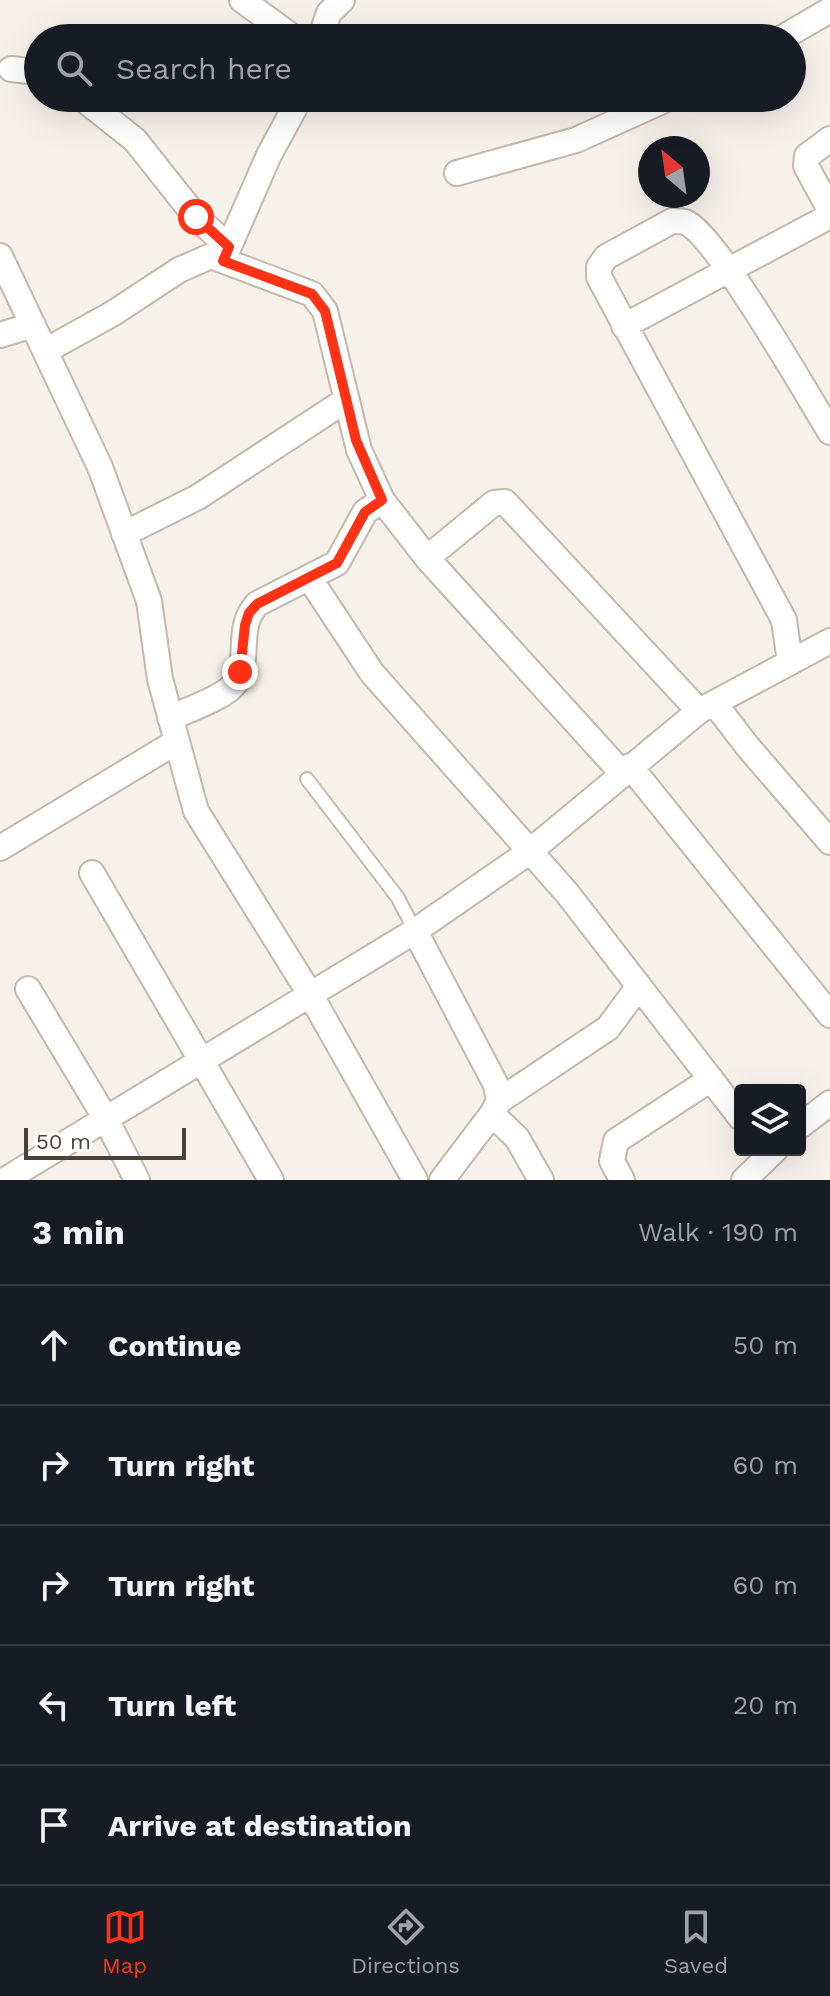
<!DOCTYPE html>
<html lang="en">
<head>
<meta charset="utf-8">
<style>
  body { margin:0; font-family:"Work Sans",sans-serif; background:#20242c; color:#f1f3f6 }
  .controls { position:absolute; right:24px; bottom:24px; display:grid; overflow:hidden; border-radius:8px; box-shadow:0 8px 32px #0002 }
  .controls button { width:72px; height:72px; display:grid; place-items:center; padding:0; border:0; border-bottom:2px solid #363941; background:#171b24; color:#f1f3f6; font:40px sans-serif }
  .compass { position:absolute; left:638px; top:136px; width:72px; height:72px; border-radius:50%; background:#171b24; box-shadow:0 8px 32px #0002; rotate:331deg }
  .scale { position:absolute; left:24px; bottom:20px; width:162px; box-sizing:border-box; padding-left:8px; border:4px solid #4a4236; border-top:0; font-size:22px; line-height:28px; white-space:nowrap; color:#4a4236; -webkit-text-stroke:6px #fff; paint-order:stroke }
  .stop { position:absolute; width:24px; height:24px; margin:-18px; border:6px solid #ff3216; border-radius:50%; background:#fff }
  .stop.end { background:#ff3216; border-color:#fff; box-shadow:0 2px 8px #0008 }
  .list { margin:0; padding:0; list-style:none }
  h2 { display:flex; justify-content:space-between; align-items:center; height:104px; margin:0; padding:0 32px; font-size:34px }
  h2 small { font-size:26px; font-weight:400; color:#9ea1a6 }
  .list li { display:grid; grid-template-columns:52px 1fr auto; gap:24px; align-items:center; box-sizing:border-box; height:120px; padding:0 32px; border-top:2px solid #363941 }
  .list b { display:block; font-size:30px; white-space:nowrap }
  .list em { font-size:26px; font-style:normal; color:#9ea1a6 }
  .icon { flex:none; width:44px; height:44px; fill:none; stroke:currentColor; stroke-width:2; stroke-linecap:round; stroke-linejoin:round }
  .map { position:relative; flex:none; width:830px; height:1180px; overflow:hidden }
  .search { position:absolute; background:#171b24; box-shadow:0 8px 32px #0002; left:24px; right:24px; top:24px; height:88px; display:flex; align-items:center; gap:20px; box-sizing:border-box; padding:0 28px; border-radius:44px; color:#9ea1a6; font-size:30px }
  .sheet { height:704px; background:#171b24 }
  nav { display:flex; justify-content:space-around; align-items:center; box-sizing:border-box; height:112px; border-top:2px solid #363941; background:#171b24; font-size:22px; color:#9ea1a6 }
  nav a { display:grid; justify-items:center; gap:4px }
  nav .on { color:#ff3216 }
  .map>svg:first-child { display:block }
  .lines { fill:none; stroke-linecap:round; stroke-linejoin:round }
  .lane-casing { stroke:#c3b9aa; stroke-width:16 }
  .street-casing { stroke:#c3b9aa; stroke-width:28 }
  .lane { stroke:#fff; stroke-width:12 }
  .street { stroke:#fff; stroke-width:24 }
  .route { stroke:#ff3216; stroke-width:10 }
</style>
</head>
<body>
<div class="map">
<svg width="830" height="1180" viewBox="0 0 830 1180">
  <rect width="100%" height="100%" fill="#f6f1e9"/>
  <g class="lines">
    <g class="lane-casing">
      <path id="lane" d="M307,779l91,119 17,33"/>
    </g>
    <g class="street-casing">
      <path id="street" d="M242,0l52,38
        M320,38l9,-25 13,-13
        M782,38l48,-28
        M11,69l27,3
        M82,98l53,42 61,77 33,30
        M830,139l-23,17 -1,10 24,44
        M457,173l119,-33 93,-42
        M0,256l100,211 49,134 11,78 36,132 114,183 105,186
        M224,258l45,-103 31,-57
        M624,326l206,-110
        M0,335l33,-10
        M45,351l67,-37 67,-44 32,-14 101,38 13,17 34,139 23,50 45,58
        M124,534l74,-37 148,-97
        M310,579l62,94 195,220 173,224
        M790,662l-6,-42 -185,-343v-10l7,-10 66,-36c4,0 10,0 13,1 30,11 123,174 145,210
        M715,704l33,43 82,95
        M170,718c17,-8 57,-21 66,-36 15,-24 -1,-54 21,-78l80,-41 28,-51 17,-12
        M630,766l200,249
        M622,773l-195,-215 67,-55 11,-1 194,209
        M0,848l176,-106
        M92,873l179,307
        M415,931l81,154 3,16 -7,13 -50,66
        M28,989l78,130 31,61
        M499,1101l109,-73 31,-42
        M492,1114l25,24 24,42
        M800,1126l30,-23
        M5,1180l410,-249 114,-79 170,-141 131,-70
        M622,1180l-10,-19 4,-20 95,-62
        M744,1180l31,-30"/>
    </g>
    <use href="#lane" class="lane"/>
    <use href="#street" class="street"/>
  </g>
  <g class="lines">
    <path class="route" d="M196,217l33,30 -6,14 89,33 13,17 31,129 26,60 -17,12 -28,51 -80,41 -8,9 -4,12 -5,47"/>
  </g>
</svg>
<div class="controls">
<button><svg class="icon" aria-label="layers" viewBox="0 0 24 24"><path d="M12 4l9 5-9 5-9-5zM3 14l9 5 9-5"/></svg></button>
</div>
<svg class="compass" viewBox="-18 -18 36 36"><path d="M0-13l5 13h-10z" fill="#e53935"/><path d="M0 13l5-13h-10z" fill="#9ea1a6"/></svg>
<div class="scale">50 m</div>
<div class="stop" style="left:196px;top:217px"></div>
<div class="stop end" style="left:240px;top:672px"></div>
<div class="search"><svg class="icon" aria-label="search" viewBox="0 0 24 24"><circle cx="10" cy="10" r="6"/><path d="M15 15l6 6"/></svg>Search here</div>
</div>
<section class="sheet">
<h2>3 min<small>Walk · 190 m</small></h2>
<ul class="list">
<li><svg class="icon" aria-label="ahead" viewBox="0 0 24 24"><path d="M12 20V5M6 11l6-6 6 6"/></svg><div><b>Continue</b></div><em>50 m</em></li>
<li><svg class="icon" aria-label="right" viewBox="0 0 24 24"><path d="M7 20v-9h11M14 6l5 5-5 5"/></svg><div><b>Turn right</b></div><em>60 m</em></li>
<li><svg class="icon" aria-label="right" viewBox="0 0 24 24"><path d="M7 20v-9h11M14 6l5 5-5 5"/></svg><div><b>Turn right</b></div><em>60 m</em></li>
<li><svg class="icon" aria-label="left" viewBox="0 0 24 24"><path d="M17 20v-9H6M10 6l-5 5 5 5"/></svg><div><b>Turn left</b></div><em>20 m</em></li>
<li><svg class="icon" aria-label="arrive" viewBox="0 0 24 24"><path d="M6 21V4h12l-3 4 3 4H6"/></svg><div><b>Arrive at destination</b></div></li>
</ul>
</section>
<nav>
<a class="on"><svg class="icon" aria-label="map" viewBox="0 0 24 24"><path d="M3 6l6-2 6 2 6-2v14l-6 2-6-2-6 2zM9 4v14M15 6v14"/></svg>Map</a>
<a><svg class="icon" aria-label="directions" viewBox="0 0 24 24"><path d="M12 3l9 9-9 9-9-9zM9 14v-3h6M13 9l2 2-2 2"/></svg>Directions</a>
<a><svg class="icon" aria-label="saved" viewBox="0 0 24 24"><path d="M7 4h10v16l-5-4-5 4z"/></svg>Saved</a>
</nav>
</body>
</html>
